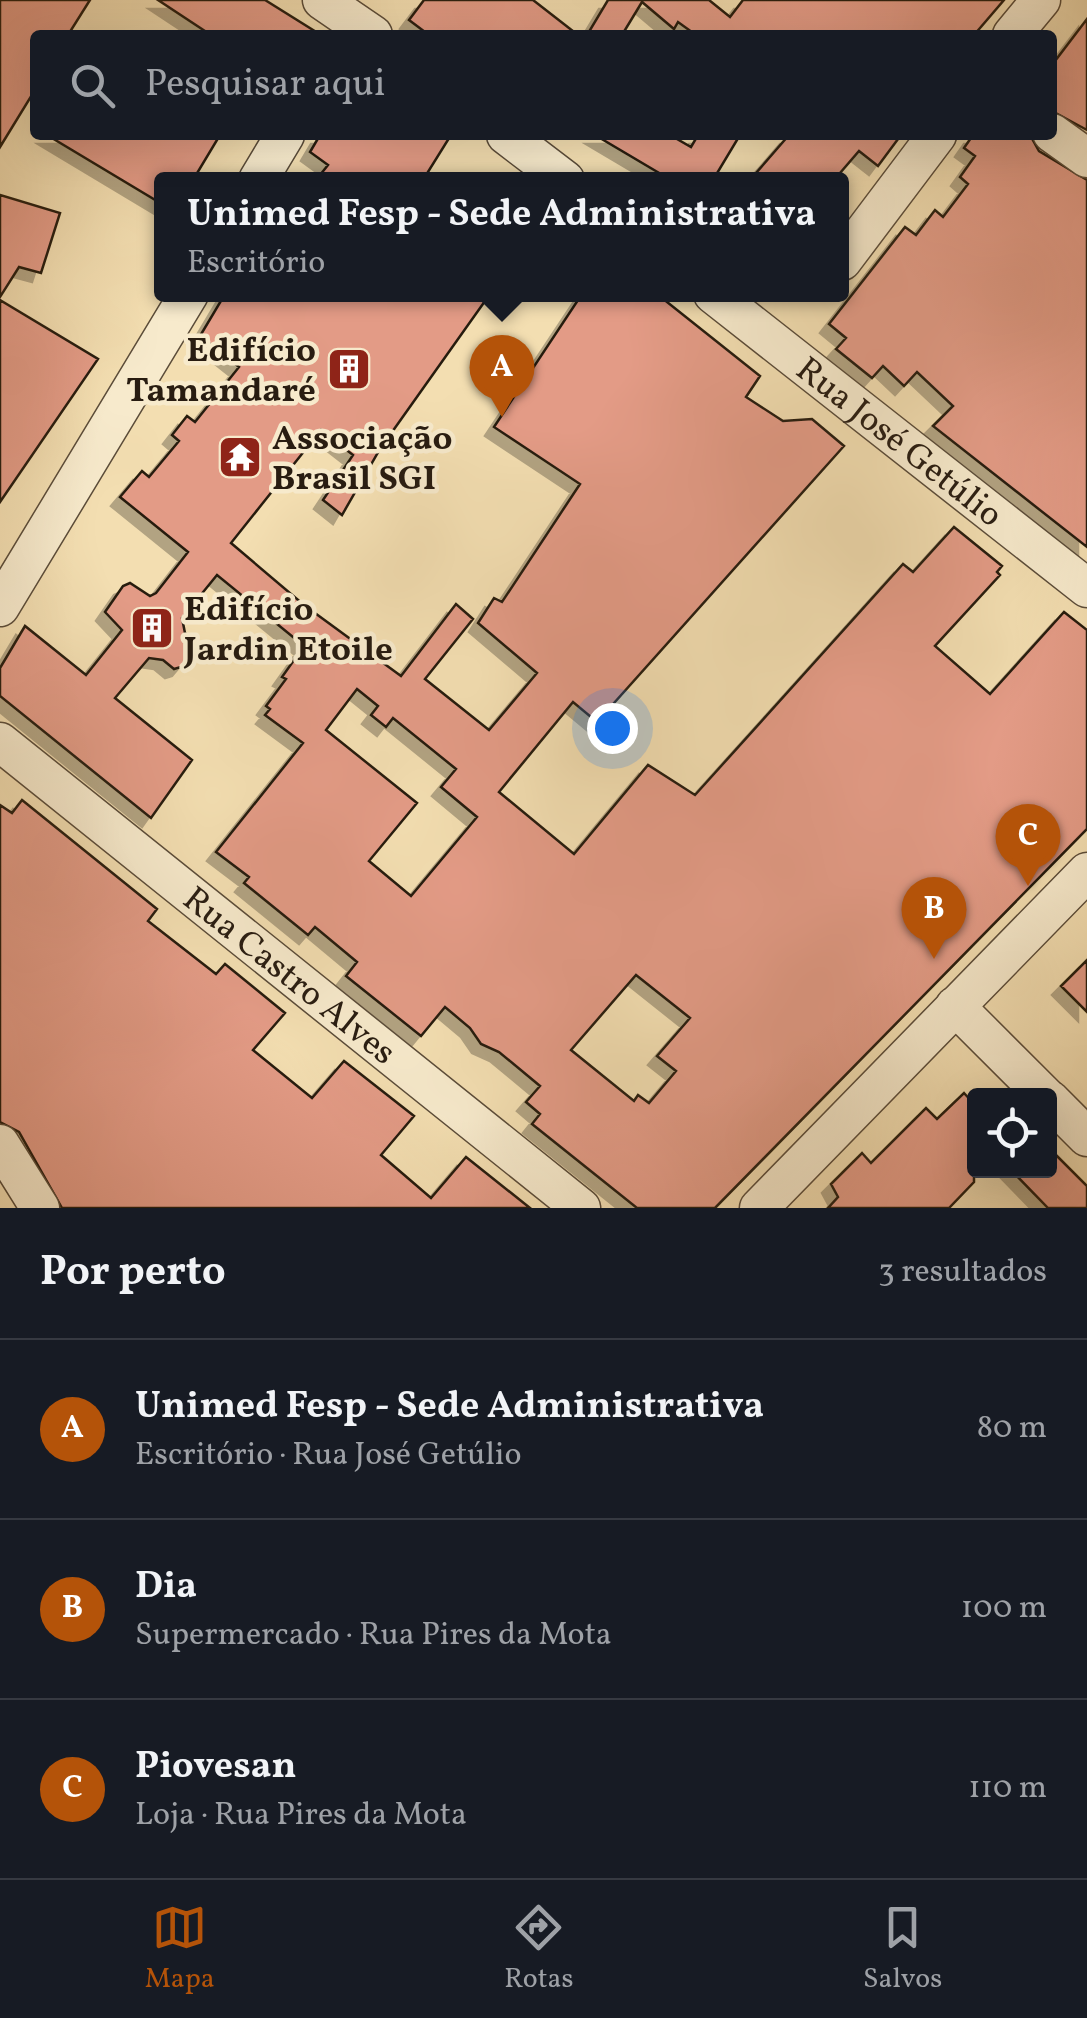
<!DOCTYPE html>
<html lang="pt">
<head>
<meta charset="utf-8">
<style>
  body { margin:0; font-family:Vollkorn,serif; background:#242831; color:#f1f3f6 }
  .controls { position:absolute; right:30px; bottom:30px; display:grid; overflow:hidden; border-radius:10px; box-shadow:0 10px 40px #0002 }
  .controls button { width:90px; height:90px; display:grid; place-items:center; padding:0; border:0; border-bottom:2px solid #363941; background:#171b24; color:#f1f3f6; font:50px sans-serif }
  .you { position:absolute; left:612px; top:728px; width:35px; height:35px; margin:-25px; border:8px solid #fff; border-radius:50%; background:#1a73e8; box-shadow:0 0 0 15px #1a73e833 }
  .badge { display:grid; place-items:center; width:65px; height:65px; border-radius:50%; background:#b45309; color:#fff; font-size:32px; font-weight:700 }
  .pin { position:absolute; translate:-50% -82px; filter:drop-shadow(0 2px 5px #0008) }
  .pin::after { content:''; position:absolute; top:52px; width:35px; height:30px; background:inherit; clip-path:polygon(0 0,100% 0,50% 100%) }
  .popup { position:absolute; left:154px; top:172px; width:695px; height:130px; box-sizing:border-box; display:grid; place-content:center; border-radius:10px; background:#171b24; filter:drop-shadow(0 2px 8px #0005); font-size:32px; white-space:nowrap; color:#9ea1a6 }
  .popup b { font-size:38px; color:#f1f3f6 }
  .popup::after { content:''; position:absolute; left:50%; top:100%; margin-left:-20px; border:20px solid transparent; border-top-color:#171b24 }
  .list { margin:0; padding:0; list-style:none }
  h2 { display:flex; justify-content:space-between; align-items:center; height:130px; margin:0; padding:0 40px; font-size:42px }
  h2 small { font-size:32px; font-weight:400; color:#9ea1a6 }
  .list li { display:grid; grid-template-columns:65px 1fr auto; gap:30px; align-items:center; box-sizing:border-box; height:180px; padding:0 40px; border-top:2px solid #363941 }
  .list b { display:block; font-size:38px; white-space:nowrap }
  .list p { margin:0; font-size:32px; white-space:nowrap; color:#9ea1a6 }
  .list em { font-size:32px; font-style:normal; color:#9ea1a6 }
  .icon { flex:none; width:55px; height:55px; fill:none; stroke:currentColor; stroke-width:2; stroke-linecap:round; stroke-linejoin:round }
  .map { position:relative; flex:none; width:1087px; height:1208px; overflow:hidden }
  .search { position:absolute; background:#171b24; box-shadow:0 10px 40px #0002; left:30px; right:30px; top:30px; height:110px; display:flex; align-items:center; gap:25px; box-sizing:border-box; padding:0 35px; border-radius:10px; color:#9ea1a6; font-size:38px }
  .sheet { height:670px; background:#171b24 }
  nav { display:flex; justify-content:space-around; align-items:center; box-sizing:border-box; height:140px; border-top:2px solid #363941; background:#171b24; font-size:28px; color:#9ea1a6 }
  nav a { display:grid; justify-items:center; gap:5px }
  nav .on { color:#b45309 }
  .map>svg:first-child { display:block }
  .building { fill:#e39b86; stroke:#281c11; stroke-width:2.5; fill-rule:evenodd; filter:url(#shadow) }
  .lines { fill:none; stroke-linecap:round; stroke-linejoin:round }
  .minor-casing { stroke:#5b4c39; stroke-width:41 }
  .minor { stroke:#f7eacc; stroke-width:38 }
  .labels { text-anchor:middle; stroke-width:9; stroke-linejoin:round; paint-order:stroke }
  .poi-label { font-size:35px; font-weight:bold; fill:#281c11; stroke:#f7eacc; text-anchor:start }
  .street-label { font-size:35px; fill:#281c11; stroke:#f7eacc }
</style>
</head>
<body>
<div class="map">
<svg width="1087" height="1208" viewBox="0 0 1087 1208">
  <defs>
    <filter id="shadow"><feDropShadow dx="-9" dy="9" stdDeviation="0" flood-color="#0004"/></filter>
  </defs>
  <rect width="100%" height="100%" fill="#f3deb1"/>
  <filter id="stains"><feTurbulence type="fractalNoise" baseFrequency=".002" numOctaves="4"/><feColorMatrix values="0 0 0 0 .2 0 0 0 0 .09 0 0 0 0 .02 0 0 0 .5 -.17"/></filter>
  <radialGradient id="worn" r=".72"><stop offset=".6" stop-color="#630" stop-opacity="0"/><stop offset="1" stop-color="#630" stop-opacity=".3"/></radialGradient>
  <path class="building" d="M0,0h90l-22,35h-33v55l-35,57z
    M158,0h107l56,35h-110z
    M424,0h109l45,35h-149l-20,-15z
    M608,0h101l21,17 13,-17h261l-30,35h-278l-18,-13 -4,7 -32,-27 -20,33h-35z
    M1087,19v111l-35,-19v-46z
    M47,135h173l-27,45h-31v24z
    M320,135h131l-28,45h-107l12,-15 -18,-13z
    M595,135h75l21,12 7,-12h42l-27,45h-42z
    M789,135h112l-23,31 -19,-15 -25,29h-84z
    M973,135h57l9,16 48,29v367l-154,-121 20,-20 -36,-34 -13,14 -21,-20 -11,12 -36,-29 10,-11 -17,-14 76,-97 11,8 19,-25 8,7 25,-33 -8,-7 15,-21 -11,-8z
    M0,195l60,18 -19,60 -22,-6 -19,30z
    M225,294h265l-110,155 -38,66 -19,-15 30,-45 -32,-25 -90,113 73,62 97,71 55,-72 17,15 -48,60 64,51 48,-57 -59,-50 16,-25 8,4 78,-118 -86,-57 88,-133h75l103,82 -14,21 37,24 29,-2 32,27 -247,276 -24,-20 -74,90 75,62 74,-89 47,30 208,-231 10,8 41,-45 48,39 -5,6 3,3 -65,71 55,48 74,-82 23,18v199l-372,379h-78l-105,-84 8,-10 -14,-12 14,-16 -41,-34 -18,-8 -11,-16 -25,-21 -24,29 -75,-60 11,-14 -42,-35 -7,8 -64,-52 5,-6 -33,-25 87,-109 -38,-28 5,-6 -4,-3 20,-27 -4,-2 22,-31 -87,-71 -35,43 3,15 11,8 -4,5 4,3 -15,18 -7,2 -11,-9 -14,-2 -34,40 77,62 -41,58 -151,-122v-28l25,-42 61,49 36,-45 -17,-18 18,-26 7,-3 20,13 6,-3 32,-41 -68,-55 22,-26 7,6 30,-36 -7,-6 15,-19 8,6 44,-55 -39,-31zM357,689l21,17 -7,9 15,12 7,-9 63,51 -15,18 36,30 -66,79 -42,-35 48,-58 -91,-73zM636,975l54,43 -33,38 19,15 -27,32 -11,-8 -4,6 -63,-51z
    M0,300l98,59 -98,143z
    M22,800l135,109 -9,12 68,53 9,-10 60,49 -32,37 59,48 32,-37 70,55 -33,39 50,43 35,-41 64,51h-468l-43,-76 -19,-10v-317l12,8z
    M1087,960v52l-26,-26z
    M964,1093l10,11v78l-25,26h-121l10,-11 -7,-13 31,-31 9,10 55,-55 11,11z
    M1050,1149l37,37v22h-39l-37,-38h39z"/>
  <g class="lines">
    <g class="minor-casing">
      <g id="minor">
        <path d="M322,0l51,35"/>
        <path d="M1012,35l29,-35"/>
        <path d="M1052,133l35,25"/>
        <path d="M506,135l59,45"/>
        <path d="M258,180l27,-45"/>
        <path d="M842,261l95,-126"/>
        <path id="s1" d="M713,294l374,294"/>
        <path d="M0,607l189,-313"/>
        <path id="s2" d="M0,742l581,466"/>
        <path d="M955,1006l90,90"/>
        <path d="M1050,1100l37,37"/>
        <path d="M0,1144l40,64"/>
        <path d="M759,1208l328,-336"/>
      </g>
    </g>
    <use href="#minor" class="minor"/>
  </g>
  <defs>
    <g id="building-square" transform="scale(2.25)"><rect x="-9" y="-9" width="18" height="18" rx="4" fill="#8f2418" stroke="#f7eacc"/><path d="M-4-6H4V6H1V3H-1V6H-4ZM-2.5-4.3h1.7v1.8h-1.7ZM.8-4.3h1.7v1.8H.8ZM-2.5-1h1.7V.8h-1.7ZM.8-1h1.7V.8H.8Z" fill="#fff"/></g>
    <g id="temple-square" transform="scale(2.25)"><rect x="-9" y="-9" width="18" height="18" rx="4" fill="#8f2418" stroke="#f7eacc"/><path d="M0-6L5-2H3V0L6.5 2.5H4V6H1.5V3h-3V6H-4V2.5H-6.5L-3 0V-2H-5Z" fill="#fff"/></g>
  </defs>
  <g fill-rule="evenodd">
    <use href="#building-square" x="349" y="369"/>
    <use href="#temple-square" x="240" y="457"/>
    <use href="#building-square" x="152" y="628"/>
  </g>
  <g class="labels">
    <g class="poi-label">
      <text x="316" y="361" text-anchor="end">Edifício<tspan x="316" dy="40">Tamandaré</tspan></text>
      <text x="272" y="449">Associação<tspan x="272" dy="40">Brasil SGI</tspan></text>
      <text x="184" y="620">Edifício<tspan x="184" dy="40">Jardin Etoile</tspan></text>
    </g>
    <g class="street-label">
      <text dy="12" stroke="none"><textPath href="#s1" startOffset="238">Rua José Getúlio</textPath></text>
      <text dy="12" stroke="none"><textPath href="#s2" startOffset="372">Rua Castro Alves</textPath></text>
    </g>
  </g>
  <rect width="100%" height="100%" filter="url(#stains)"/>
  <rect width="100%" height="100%" fill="url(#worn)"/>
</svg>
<div class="controls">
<button><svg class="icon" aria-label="locate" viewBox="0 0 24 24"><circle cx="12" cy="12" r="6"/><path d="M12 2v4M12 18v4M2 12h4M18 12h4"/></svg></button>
</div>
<div class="you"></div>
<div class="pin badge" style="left:502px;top:417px">A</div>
<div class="popup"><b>Unimed Fesp - Sede Administrativa</b>Escritório</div>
<div class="pin badge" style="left:934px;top:959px">B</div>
<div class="pin badge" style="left:1028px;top:886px">C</div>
<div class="search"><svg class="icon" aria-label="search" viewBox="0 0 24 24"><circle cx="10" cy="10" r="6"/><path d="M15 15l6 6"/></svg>Pesquisar aqui</div>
</div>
<section class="sheet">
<h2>Por perto<small>3 resultados</small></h2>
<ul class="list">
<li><span class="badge">A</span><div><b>Unimed Fesp - Sede Administrativa</b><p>Escritório · Rua José Getúlio</p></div><em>80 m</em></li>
<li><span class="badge">B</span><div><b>Dia</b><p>Supermercado · Rua Pires da Mota</p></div><em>100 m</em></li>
<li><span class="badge">C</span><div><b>Piovesan</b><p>Loja · Rua Pires da Mota</p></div><em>110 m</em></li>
</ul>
</section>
<nav>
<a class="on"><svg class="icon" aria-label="map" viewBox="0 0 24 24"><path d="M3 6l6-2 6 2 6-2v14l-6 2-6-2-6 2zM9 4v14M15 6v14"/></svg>Mapa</a>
<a><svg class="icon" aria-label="directions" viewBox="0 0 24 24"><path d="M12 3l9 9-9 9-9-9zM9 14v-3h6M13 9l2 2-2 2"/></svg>Rotas</a>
<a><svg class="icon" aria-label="saved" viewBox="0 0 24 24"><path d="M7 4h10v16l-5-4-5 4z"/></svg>Salvos</a>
</nav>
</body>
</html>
